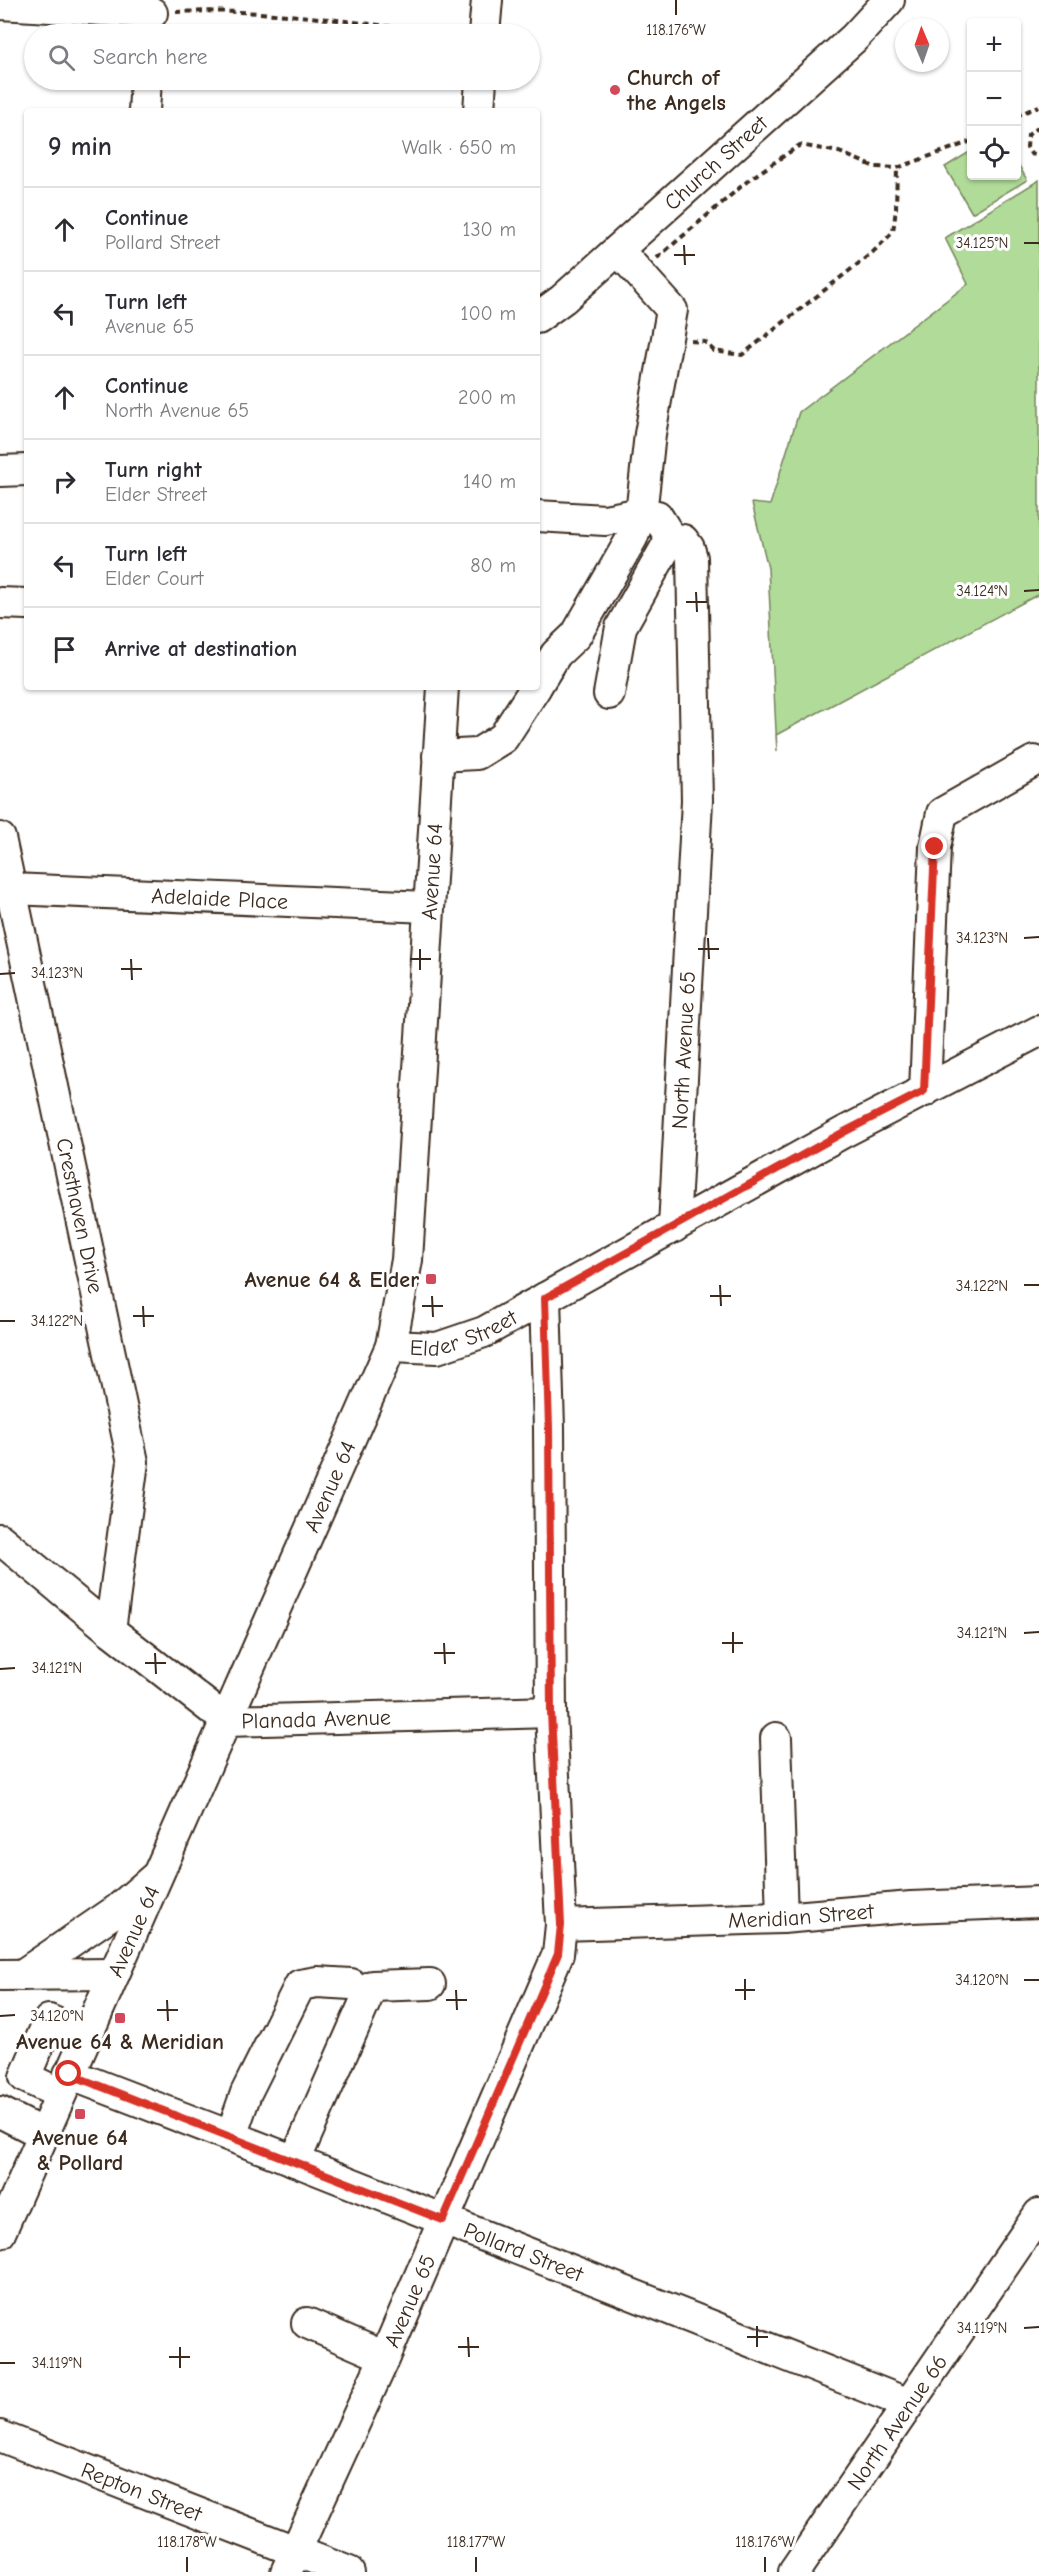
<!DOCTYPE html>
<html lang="en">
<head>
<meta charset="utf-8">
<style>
  body { margin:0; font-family:"Comic Neue",sans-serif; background:#f7f7f7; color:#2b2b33 }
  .controls { position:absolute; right:18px; top:18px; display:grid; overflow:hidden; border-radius:6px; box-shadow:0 2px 4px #0004 }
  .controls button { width:54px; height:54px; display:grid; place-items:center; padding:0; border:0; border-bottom:2px solid #e1e1e2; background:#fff; color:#2b2b33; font:30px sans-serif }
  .compass { position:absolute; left:895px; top:18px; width:54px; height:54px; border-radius:50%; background:#fff; box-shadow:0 2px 4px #0004; rotate:358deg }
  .stop { position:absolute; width:18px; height:18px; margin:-14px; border:4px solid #d93025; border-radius:50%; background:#fff }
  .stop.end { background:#d93025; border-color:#fff; box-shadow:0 2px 6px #0008 }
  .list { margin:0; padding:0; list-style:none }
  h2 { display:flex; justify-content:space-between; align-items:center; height:78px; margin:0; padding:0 24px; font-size:26px }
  h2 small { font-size:20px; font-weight:400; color:#7c7c81 }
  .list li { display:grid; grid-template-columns:39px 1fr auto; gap:18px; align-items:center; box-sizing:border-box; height:84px; padding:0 24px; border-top:2px solid #e1e1e2 }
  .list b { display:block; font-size:22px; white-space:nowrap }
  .list p { margin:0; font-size:20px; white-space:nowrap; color:#7c7c81 }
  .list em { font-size:20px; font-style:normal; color:#7c7c81 }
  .icon { flex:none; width:33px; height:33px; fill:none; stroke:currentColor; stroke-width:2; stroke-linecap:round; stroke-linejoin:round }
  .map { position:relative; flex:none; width:1039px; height:2572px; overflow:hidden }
  .search { position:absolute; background:#fff; box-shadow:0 2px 4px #0004; left:24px; top:24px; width:516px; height:66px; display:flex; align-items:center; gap:15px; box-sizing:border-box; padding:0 21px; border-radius:33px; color:#7c7c81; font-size:22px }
  .panel { position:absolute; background:#fff; box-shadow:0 2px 4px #0004; left:24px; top:108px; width:516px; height:582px; border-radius:6px }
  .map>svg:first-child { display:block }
  .green { fill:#b0db98; stroke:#76825b; stroke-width:1.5 }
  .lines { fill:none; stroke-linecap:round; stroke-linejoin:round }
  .minor-casing { stroke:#3b2a1e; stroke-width:34 }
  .path { stroke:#3b2a1e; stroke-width:4; stroke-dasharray:6 4.5; stroke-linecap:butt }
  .minor { stroke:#fff; stroke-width:30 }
  .route { stroke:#d93025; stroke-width:8 }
  .ticks { fill:none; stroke:#3b2a1e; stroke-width:2 }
  .poi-dot { fill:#d1495b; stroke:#fff; stroke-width:2 }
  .labels { text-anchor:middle; stroke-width:6; stroke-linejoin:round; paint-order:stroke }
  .poi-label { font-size:22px; font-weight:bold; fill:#3b2a1e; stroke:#fff }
  .street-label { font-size:22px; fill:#3b2a1e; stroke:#fff }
  .ticks-label { font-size:15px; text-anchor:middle; fill:#3b2a1e; stroke:#fff; stroke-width:6; stroke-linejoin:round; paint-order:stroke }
</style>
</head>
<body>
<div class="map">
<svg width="1039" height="2572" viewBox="0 0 1039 2572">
  <rect width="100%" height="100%" fill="#fff"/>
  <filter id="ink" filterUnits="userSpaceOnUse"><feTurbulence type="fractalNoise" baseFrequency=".0167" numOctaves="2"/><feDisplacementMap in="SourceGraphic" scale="12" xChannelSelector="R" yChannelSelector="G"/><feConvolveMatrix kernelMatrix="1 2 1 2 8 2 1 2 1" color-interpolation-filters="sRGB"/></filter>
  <g filter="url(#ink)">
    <path class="green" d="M971,151l1,25h44l1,-14 10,18 -55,33 -27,-46z
      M1039,180v414l-263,141 1,16 -9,-183 -16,-65 18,2 29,-93 169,-128 -23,-46z"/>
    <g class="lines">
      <g class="minor-casing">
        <g id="minor">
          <path d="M0,4l152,9"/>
          <path d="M484,34l3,-34"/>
          <path d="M144,111l2,-31"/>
          <path d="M479,111l2,-31"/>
          <path id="s1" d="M537,318l26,-19 291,-261 35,-38"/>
          <path d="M0,471l27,-1"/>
          <path d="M537,516l68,4 31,-6 21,2 14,22 -50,89 -12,67"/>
          <path d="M671,538l12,2 6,8 3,10 5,243 -23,426"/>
          <path d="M0,603l27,1"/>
          <path d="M537,685l19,-31 20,-19 56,-97 9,-24 9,-80 22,-124 -54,-60"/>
          <path d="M438,756l39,-2 26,-16 33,-51"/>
          <path id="s2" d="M0,838l133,624 -23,168"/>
          <path id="s3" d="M12,889l416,18"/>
          <path d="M925,1091l10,-244 7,-34 92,-52"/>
          <path id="s4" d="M391,1346l46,2 47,-16 360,-200 195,-101"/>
          <path id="s5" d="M0,1539l110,91 117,91 324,-9"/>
          <path d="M776,1738l6,180"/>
          <path id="s6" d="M561,1925l221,-7 129,-11 128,-5"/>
          <path d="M0,1975l114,-1"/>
          <path d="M22,1975l95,-65 37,-32"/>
          <path id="s7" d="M69,2074l226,87 614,243"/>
          <path d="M60,2094l-35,-17 24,-57 37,16"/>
          <path d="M0,2112l43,22"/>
          <path d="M231,2136l15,-43 54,-108 17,-3 34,2"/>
          <path d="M295,2161l77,-175 58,-2"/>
          <path id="s8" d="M0,2233l391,-887 16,-86 36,-573"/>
          <path d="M307,2323l78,34"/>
          <path id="s9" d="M0,2436l349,136"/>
          <path id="s10" d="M286,2572l99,-215 173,-403 3,-29 -10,-213 -2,-284 -4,-130"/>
          <path id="s11" d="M794,2572l245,-358"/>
        </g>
      </g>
      <path class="path" d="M176,12c92,-4 182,11 273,22
        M1016,116l23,-10
        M1039,127l-11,8 -1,12 4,7 8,2
        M657,258l93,-79 50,-34 39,7 36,15 22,1 75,-27
        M691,341l14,1 9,9 28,4 131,-103 20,-20 3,-23 1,-41"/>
      <use href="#minor" class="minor"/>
    </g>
  </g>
  <g class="lines" filter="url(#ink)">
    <path class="route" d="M69,2074l374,146 115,-266 3,-29 -10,-213 -2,-284 -4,-130 299,-166 80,-41 11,-244"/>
  </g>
  <path class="ticks" d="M676,0v15M1024,243h15M684,245l1,20M674,255h21M1024,591l15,-1M696,592l1,20M686,602h21M708,938l1,21M1024,938l15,-1M420,949v21M698,949h21M131,959l1,21M410,959h21M121,969h21M0,974l15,-1M720,1285l1,21M1024,1285h15M432,1296l1,21M710,1296h21M143,1306l1,21M422,1306h21M133,1316h21M0,1321h15M733,1632v21M1024,1633l15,-1M444,1643l1,21M722,1643h21M155,1653l1,21M434,1653h21M145,1663h21M0,1669l15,-1M745,1979v21M1024,1980h15M456,1990l1,20M735,1990h20M167,2000l1,21M446,2000h21M157,2010h21M0,2016l15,-1M757,2326v21M1024,2328l15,-1M468,2337l1,20M747,2337h21M180,2347v21M458,2347h21M169,2357h21M0,2363h15M187,2557v15M476,2557v15M765,2557v15"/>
  <g class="poi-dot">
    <circle cx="615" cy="90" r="6"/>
    <rect x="425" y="1273" width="12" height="12" rx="3"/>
    <rect x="114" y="2012" width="12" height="12" rx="3"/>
    <rect x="74" y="2108" width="12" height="12" rx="3"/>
  </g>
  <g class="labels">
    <g class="poi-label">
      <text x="627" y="85" text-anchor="start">Church of<tspan x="627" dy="25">the Angels</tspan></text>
      <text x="419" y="1287" text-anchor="end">Avenue 64 &amp; Elder</text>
      <text x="120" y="2049">Avenue 64 &amp; Meridian</text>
      <text x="80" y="2145">Avenue 64<tspan x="80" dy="25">&amp; Pollard</tspan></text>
    </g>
    <g class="street-label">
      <text dy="8" stroke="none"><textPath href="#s1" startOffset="237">Church Street</textPath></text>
      <text dy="8" stroke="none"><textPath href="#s8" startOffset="1446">Avenue 64</textPath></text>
      <text dy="8" stroke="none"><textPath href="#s3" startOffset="208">Adelaide Place</textPath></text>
      <text transform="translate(683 1050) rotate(-87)" y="8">North Avenue 65</text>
      <text dy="8" stroke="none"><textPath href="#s2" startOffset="386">Cresthaven Drive</textPath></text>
      <text dy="8" stroke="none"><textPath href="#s4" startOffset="75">Elder Street</textPath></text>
      <text dy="8" stroke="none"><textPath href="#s8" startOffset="816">Avenue 64</textPath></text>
      <text dy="8" stroke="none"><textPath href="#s5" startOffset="380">Planada Avenue</textPath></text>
      <text dy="8" stroke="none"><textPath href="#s6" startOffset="240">Meridian Street</textPath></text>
      <text dy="8" stroke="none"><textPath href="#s8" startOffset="330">Avenue 64</textPath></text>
      <text dy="8" stroke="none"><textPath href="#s7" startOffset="488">Pollard Street</textPath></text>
      <text dy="8" stroke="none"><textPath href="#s10" startOffset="298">Avenue 65</textPath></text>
      <text dy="8" stroke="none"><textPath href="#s11" startOffset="182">North Avenue 66</textPath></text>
      <text dy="8" stroke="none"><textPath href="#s9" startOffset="152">Repton Street</textPath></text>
    </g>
  </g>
  <g class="ticks-label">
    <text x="676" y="35">118.176°W</text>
    <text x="982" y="248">34.125°N</text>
    <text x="982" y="596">34.124°N</text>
    <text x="982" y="943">34.123°N</text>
    <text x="57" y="978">34.123°N</text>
    <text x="982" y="1291">34.122°N</text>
    <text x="57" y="1326">34.122°N</text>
    <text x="982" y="1638">34.121°N</text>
    <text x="57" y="1673">34.121°N</text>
    <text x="982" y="1985">34.120°N</text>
    <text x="57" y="2021">34.120°N</text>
    <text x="982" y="2333">34.119°N</text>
    <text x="57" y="2368">34.119°N</text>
    <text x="187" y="2547">118.178°W</text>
    <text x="476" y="2547">118.177°W</text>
    <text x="765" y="2547">118.176°W</text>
  </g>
</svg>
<div class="controls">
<button>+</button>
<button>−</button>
<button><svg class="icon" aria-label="locate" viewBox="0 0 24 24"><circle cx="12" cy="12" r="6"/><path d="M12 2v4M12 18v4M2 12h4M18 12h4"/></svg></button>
</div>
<svg class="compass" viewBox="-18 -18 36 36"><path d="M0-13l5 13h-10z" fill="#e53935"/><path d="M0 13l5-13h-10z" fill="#7c7c81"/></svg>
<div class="stop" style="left:69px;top:2074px"></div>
<div class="stop end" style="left:935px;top:847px"></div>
<div class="search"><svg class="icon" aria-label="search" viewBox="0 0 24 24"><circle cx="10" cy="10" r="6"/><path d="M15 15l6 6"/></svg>Search here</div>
<section class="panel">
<h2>9 min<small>Walk · 650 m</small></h2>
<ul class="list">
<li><svg class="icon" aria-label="ahead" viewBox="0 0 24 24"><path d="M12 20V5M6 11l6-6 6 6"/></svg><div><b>Continue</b><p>Pollard Street</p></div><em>130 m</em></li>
<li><svg class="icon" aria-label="left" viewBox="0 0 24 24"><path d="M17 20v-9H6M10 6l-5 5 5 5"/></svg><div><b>Turn left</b><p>Avenue 65</p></div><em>100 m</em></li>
<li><svg class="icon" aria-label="ahead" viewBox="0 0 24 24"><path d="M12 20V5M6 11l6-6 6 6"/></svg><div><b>Continue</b><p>North Avenue 65</p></div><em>200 m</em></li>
<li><svg class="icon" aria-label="right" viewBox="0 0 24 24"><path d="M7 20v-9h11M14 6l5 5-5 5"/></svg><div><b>Turn right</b><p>Elder Street</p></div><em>140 m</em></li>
<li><svg class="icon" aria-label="left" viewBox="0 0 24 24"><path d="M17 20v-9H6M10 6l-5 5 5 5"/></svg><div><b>Turn left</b><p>Elder Court</p></div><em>80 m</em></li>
<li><svg class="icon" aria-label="arrive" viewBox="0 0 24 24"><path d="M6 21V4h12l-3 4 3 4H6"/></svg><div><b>Arrive at destination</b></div></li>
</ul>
</section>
</div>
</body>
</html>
